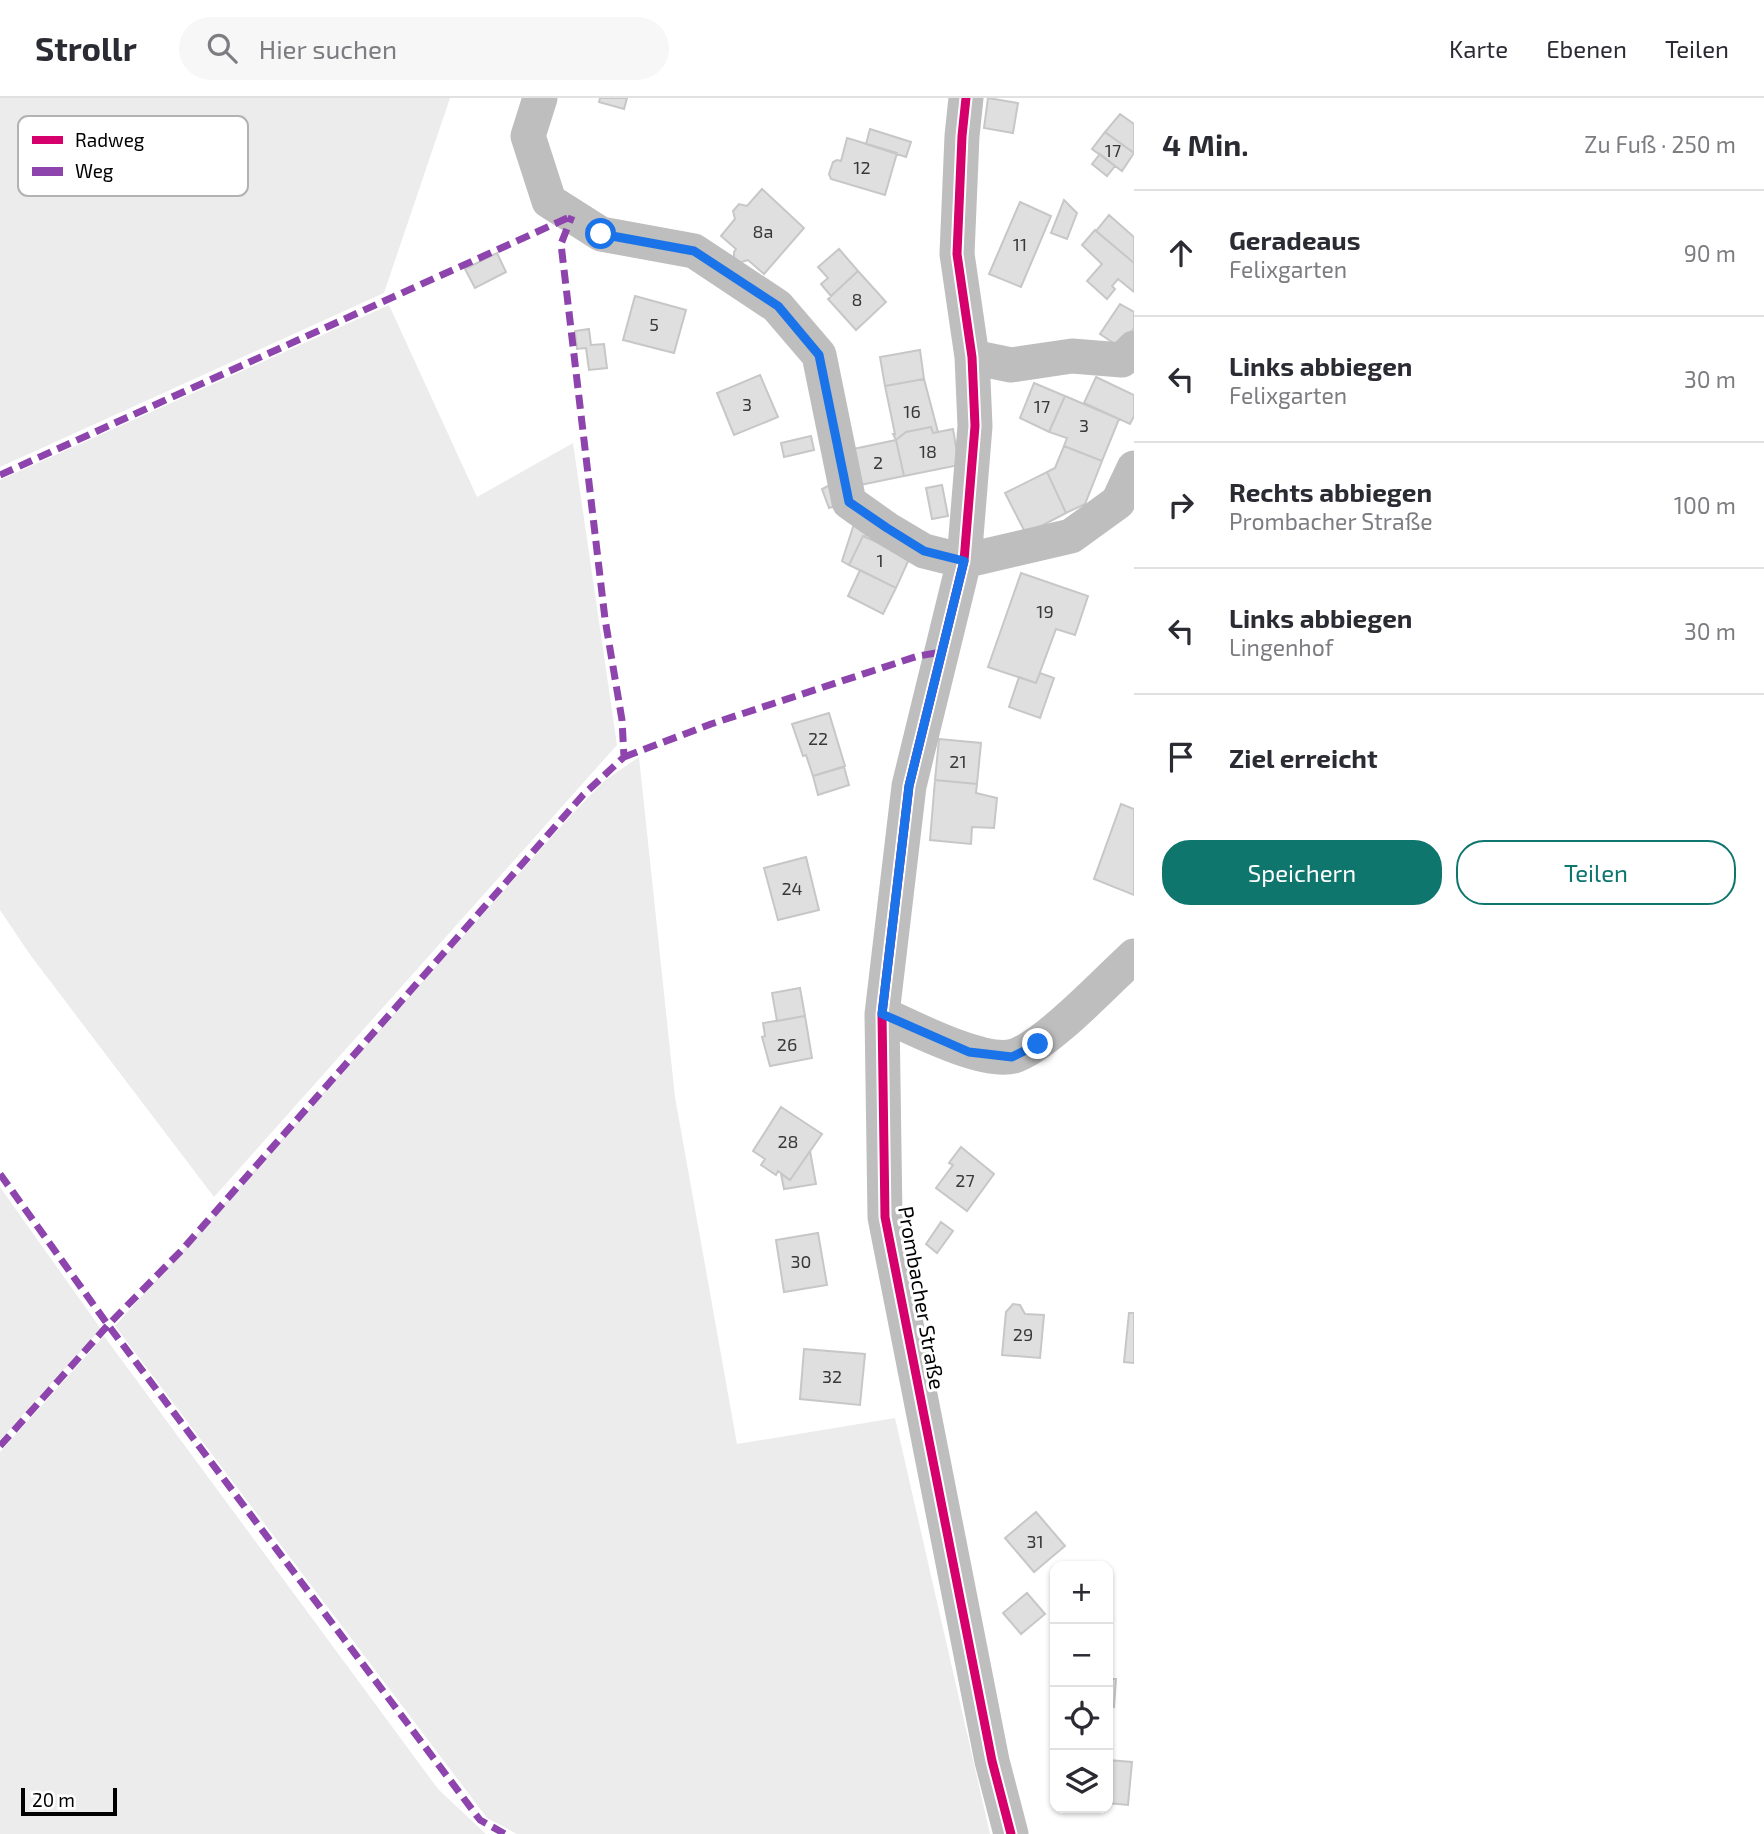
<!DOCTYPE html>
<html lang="de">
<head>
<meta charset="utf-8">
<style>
  body { margin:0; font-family:"Exo 2",sans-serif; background:#f7f7f7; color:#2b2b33 }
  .controls { position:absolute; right:21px; bottom:21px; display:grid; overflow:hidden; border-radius:14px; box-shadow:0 2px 5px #0004 }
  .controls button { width:63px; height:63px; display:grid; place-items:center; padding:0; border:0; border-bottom:2px solid #e1e1e2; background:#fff; color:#2b2b33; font:35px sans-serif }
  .scale { position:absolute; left:21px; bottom:18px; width:96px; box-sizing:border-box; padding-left:7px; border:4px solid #000; border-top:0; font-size:19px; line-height:24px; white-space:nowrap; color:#000; -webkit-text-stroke:5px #fff; paint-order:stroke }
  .stop { position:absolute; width:21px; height:21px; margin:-16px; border:5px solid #1a73e8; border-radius:50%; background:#fff }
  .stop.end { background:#1a73e8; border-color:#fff; box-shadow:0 2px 7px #0008 }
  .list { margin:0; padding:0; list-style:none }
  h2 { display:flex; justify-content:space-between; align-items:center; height:91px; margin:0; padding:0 28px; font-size:30px }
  h2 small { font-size:23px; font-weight:400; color:#7c7c81 }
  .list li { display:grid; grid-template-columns:46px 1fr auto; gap:21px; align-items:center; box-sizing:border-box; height:126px; padding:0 28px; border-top:2px solid #e1e1e2 }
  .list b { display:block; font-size:26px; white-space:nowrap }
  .list p { margin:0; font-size:23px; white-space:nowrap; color:#7c7c81 }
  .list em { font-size:23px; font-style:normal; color:#7c7c81 }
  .actions { display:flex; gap:14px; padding:21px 28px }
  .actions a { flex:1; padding:16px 0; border:2px solid #0f766e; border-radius:28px; text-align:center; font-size:24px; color:#0f766e }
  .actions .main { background:#0f766e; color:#fff }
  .icon { flex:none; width:38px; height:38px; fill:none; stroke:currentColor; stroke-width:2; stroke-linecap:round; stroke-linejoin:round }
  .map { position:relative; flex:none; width:1134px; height:1736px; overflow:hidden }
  header { display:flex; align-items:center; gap:42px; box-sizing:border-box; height:98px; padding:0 35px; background:#fff; border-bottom:2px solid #e1e1e2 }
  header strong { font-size:33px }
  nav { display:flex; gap:38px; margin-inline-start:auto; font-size:24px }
  .search { width:490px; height:63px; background:#f7f7f7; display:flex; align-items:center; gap:18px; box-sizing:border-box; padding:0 24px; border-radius:38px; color:#7c7c81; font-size:26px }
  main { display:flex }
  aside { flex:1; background:#fff }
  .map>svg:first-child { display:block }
  .green { fill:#ececec }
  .building { fill:#dfdfdf; stroke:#c7c7c7; stroke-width:2 }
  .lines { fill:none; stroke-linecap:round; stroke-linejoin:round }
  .street { stroke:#bebebe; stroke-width:35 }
  .quiet { stroke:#8e44ad; stroke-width:7; stroke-dasharray:14 7; stroke-linecap:butt }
  .cycleway-casing { stroke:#fff; stroke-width:13 }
  .cycleway { stroke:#d6006c; stroke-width:9 }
  .route { stroke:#1a73e8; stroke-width:9 }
  .labels { text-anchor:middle; stroke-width:6; stroke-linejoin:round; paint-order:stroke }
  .number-label { font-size:18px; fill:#383838 }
  .street-label { font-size:21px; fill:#000; stroke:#fff }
  .key { fill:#fff; stroke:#b2b2b2; stroke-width:2 }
  .key-label { font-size:19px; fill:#000 }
</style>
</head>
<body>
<header>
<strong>Strollr</strong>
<div class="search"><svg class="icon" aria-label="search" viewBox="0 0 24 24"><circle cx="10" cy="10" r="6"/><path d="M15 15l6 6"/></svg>Hier suchen</div>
<nav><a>Karte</a><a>Ebenen</a><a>Teilen</a></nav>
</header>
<main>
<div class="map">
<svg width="1134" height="1736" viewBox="0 0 1134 1736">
  <rect width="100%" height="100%" fill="#fff"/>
  <path class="green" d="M0,0h450l-66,195 -384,174z
    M389,207l88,192 96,-54 44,302 -403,452 -183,-241 -31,-46v-430z
    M639,659l36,340 62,347 158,-26 95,416h-473l-30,-16 -372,-492 458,-513 31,-32z
    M0,1089l101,142 -101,111z
    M104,1238l334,453 48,45h-486v-382z"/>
  <path class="building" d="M600,0h27l-3,11 -25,-7z
    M988,0l30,5 -5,30 -29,-5z
    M1120,16l14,10v29l-29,-21z
    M870,31l41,13 -5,15 -40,-13z
    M1105,34l29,21 -12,18 -30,-22z
    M847,40l50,15 -12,42 -54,-16 -2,-5 4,-12 4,-2 4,1z
    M1100,56l15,12 -8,10 -15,-12z
    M762,91l42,39 -40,46 -16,-14 -10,3 -4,-3v-8l2,-3 -15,-13 14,-17 -2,-8 6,-7 8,2z
    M1064,102l13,13 -10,26 -16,-6z
    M1020,104l31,14 -30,71 -32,-13z
    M1109,117l25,22v26l-38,-32z
    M1095,132l39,33v29l-16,-13 -6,7 3,3 -8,10 -20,-18 15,-17 -20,-19z
    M839,151l19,22 -27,25 -10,-12 7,-6 -10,-11z
    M497,155l9,19 -31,16 -10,-19z
    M858,173l28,31 -30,28 -28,-31z
    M635,198l51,14 -12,43 -51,-13z
    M1120,206l14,8v16l-13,20 -21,-14z
    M589,231l2,16 13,-1 3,24 -18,2 -3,-22 -9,1 -2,-18z
    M920,252l4,29 -39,7 -5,-29z
    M760,277l18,42 -44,18 -17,-42z
    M1096,279l38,18v21l-4,8 -46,-21z
    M924,281l14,53 -5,1 -2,-6 -25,5 -10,8 -3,-6h2l-10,-48z
    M1034,285l31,13 -16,36 -29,-14z
    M1065,298l54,23 -17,42 -38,-15 3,-8 -18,-6z
    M931,329l2,6 20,-4 6,36 -55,11 -8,-36 10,-8z
    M811,338l3,14 -30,7 -3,-14z
    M896,342l8,36 -44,9 -7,-36z
    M1064,348l38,15 -17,43 -19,9 -19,-41 8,-4z
    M1047,374l19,41 -40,21 -21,-41z
    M836,384l7,22 -14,4 -7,-19z
    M942,387l6,31 -16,3 -6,-31z
    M854,426l15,7 -4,6 -2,-1 -14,29 -7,-4z
    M863,438l47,21 -14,31 -47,-23z
    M860,472l36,18 -13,26 -35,-18z
    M1021,475l67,23 -13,39 -19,-6 -20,54 -48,-16z
    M1040,575l14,5 -14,40 -31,-11 10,-30 17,6z
    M829,615l16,53 -32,10 -7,-21 -3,1 -11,-32z
    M939,641l42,4 -4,41 -42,-4z
    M844,669l5,18 -31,10 -5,-19z
    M935,682l42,4 -1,9 21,5 -3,30 -22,-1 -1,17 -41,-4z
    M1121,706l13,5v86l-40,-16z
    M806,759l13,53 -41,10 -14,-52z
    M800,890l5,28 -28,5 -5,-28z
    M805,918l7,42 -42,8 -8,-29 3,-1 -2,-13z
    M781,1009l41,27 -32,46 -12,-9 -2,4 -15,-10 4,-6 -12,-8z
    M961,1049l33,27 -27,37 -31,-23 17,-23 -4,-2z
    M810,1053l6,33 -32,5 -3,-15 9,6z
    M941,1124l12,9 -16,22 -11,-9z
    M818,1135l9,52 -43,7 -8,-52z
    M1013,1206l7,1 5,9 19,1 -4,43 -38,-3 4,-43z
    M1129,1215h5v50l-10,-1z
    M804,1251l61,5 -5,51 -60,-6z
    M1036,1414l29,34 -31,26 -29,-34z
    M1027,1495l18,21 -24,20 -18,-21z
    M1108,1581h8l-2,28 -4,-1 -2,29z
    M1108,1662l24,2 -4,43 -20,-2z"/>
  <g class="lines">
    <path class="street" d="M540,0l-12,38 21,65 52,33 93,17 83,55 42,49 30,147 38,27 37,22 40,10 107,-25 47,-34 16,-34
      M966,0l-4,38 -5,118 15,103 3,69 -11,135 -55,225 -27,228 3,203 107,544 19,73
      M972,259l39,8 61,-9 50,4 12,-12
      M882,916c29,13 102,51 132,42 32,-10 93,-75 120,-100"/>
    <path class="quiet" d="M0,377l572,-259
      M624,659l87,-33 207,-68 24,-4
      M0,1076l108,151 372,495 25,14
      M0,1348l108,-121 73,-74 402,-456 41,-38 -2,-37 -17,-101 -44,-375 11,-28"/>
    <g class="cycleway-casing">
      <path id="cycleway" d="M966,0l-4,38 -5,118 15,103 3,69 -11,135 -55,225 -27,228 3,203 107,544 19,73"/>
    </g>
    <use href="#cycleway" class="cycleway"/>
  </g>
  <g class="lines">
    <path class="route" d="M601,136l93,17 84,55 41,49 30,147 38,26 37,23 40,10 -55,225 -27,228 87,38 43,5 26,-13"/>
  </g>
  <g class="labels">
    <g class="number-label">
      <text x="1113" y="59">17</text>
      <text x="862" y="76">12</text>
      <text x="763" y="140">8a</text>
      <text x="1020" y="153">11</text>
      <text x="857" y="208">8</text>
      <text x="654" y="233">5</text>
      <text x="747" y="313">3</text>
      <text x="1042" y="315">17</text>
      <text x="912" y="320">16</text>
      <text x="1084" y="334">3</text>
      <text x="928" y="360">18</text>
      <text x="878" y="371">2</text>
      <text x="880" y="469">1</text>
      <text x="1045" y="520">19</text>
      <text x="818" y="647">22</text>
      <text x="958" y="670">21</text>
      <text x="792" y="797">24</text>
      <text x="787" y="953">26</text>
      <text x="788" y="1050">28</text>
      <text x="965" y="1089">27</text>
      <text x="801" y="1170">30</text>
      <text x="1023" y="1243">29</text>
      <text x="832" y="1285">32</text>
      <text x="1035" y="1450">31</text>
    </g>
    <g class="street-label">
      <text transform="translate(921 1200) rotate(80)" y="7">Prombacher Straße</text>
    </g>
  </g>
  <rect x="18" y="18" width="230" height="80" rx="10" class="key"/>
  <rect x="32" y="38" width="31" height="8" fill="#d6006c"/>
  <rect x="32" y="69" width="31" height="9" fill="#8e44ad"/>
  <g class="key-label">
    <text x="75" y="49">Radweg</text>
    <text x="75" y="80">Weg</text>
  </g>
</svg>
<div class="controls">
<button>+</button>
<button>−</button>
<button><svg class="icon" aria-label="locate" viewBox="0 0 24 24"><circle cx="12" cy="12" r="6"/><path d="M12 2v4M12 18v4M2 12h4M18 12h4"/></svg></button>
<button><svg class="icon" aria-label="layers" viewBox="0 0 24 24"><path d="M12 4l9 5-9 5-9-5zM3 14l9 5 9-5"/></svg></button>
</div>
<div class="scale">20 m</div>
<div class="stop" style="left:601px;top:136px"></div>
<div class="stop end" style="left:1038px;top:946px"></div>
</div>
<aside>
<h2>4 Min.<small>Zu Fuß · 250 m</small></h2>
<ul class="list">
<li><svg class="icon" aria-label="ahead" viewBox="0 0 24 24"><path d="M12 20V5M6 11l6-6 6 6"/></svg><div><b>Geradeaus</b><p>Felixgarten</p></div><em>90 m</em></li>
<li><svg class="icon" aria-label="left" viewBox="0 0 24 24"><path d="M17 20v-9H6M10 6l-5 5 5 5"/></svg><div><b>Links abbiegen</b><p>Felixgarten</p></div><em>30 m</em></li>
<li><svg class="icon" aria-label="right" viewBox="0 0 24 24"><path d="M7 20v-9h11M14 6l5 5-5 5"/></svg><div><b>Rechts abbiegen</b><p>Prombacher Straße</p></div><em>100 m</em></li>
<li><svg class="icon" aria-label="left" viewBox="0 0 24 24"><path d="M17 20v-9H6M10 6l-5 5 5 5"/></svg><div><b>Links abbiegen</b><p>Lingenhof</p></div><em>30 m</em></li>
<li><svg class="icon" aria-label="arrive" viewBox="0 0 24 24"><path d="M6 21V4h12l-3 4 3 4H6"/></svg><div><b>Ziel erreicht</b></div></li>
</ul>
<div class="actions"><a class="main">Speichern</a><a>Teilen</a></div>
</aside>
</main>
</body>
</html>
